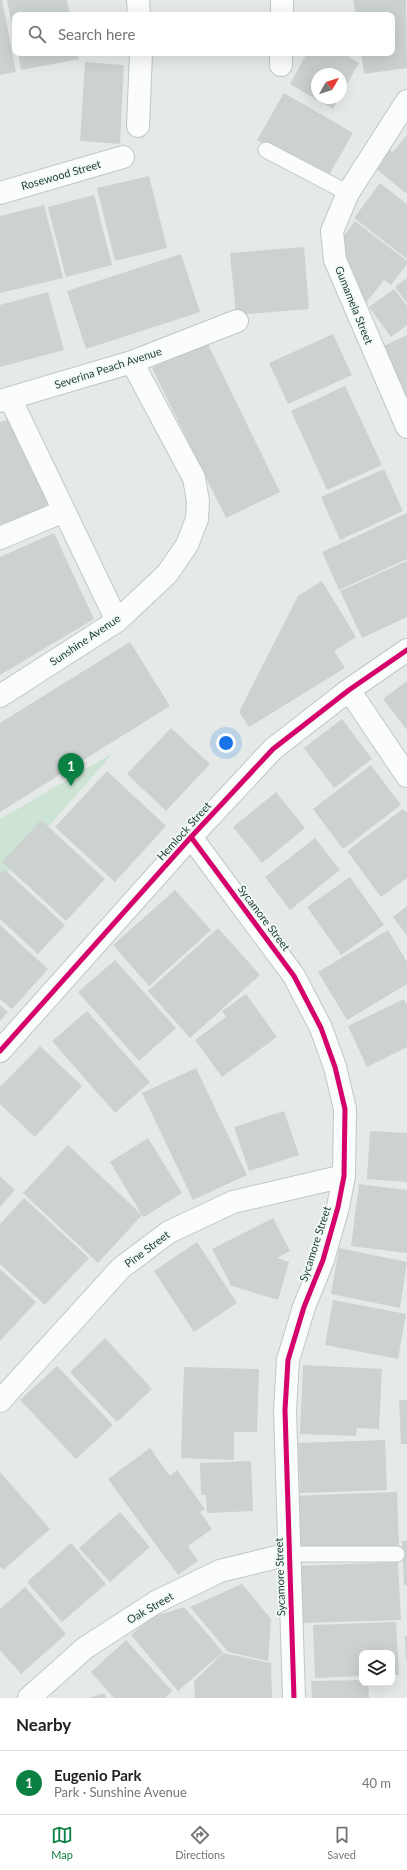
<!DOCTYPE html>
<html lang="en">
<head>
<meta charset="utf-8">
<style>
  body { margin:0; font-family:Lato,sans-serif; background:#f2f2f2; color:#222 }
  .controls { position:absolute; right:12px; bottom:12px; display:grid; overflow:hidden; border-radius:8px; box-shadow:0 4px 16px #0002 }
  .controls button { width:36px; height:36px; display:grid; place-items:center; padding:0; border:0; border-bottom:1px solid #e0e0e0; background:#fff; color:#222; font:20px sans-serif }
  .compass { position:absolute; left:311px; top:68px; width:36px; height:36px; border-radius:50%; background:#fff; box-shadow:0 4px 16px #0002; rotate:51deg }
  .you { position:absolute; left:226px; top:743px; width:14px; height:14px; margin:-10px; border:3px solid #fff; border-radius:50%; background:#1a73e8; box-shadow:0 0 0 6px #1a73e833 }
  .badge { display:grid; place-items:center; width:26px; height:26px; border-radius:50%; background:#0b8043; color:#fff; font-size:13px; font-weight:700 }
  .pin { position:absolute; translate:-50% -33px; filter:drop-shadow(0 1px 2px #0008) }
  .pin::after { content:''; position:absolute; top:21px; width:14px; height:12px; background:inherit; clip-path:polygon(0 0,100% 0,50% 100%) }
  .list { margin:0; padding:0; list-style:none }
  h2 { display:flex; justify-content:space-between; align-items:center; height:52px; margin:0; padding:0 16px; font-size:17px }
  h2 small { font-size:13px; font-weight:400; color:#767676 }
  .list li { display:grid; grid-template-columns:26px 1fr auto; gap:12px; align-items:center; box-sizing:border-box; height:64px; padding:0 16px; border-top:1px solid #e0e0e0 }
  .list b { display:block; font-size:15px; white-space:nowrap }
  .list p { margin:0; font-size:13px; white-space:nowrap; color:#767676 }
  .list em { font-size:13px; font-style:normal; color:#767676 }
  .icon { flex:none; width:22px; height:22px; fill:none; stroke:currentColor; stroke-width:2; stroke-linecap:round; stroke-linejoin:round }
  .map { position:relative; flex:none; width:407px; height:1698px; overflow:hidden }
  .search { position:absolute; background:#fff; box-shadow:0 4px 16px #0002; left:12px; right:12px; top:12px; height:44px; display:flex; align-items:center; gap:10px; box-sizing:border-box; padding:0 14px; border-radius:8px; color:#767676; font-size:15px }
  .sheet { height:116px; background:#fff }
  nav { display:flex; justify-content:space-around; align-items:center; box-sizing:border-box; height:56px; border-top:1px solid #e0e0e0; background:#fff; font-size:11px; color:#767676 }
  nav a { display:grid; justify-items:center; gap:2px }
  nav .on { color:#0b8043 }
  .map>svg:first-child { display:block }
  .green { fill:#cde4d5 }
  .building { fill:#ccd2d0 }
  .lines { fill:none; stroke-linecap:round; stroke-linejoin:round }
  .service-casing { stroke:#c2c7c5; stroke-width:17 }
  .minor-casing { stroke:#c2c7c5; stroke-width:24 }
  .service { stroke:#fbfcfc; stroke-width:15 }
  .minor { stroke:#fbfcfc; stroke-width:22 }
  .cycleway-casing { stroke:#f3faf6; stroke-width:8 }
  .cycleway { stroke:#d6006c; stroke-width:5 }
  .labels { text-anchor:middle; stroke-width:3.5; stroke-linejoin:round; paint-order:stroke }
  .street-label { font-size:11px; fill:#204038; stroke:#f3faf6 }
</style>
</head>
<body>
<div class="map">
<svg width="407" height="1698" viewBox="0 0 407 1698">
  <rect width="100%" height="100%" fill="#e5eae8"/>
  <path class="green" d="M113,753l-113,129v-63z"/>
  <path class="building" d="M0,0h2l14,72 -16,3z
    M7,0h60l3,15h-55l-1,21z
    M353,0h53l1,68 -43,6 -3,-21h31v-38h-36z
    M18,53h59l2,6 -58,11z
    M307,53h36l16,10 -18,32v-21h-24v24h22l-6,11 -43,-25z
    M85,62l39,3 -4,79 -40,-3z
    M284,93l69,40 -27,47 -69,-40z
    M407,135v59l-33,-27 15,-18 4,3z
    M149,176l18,72 -52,13 -18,-73z
    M380,183l27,21v55l-53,-41z
    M94,195l18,70 -46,12 -18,-70z
    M44,205l19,73 -63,15v-77z
    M355,221l52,40v3l-16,21 -7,-5 -18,23 -15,-12 -8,-54z
    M304,247l5,62 -73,6 -6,-62z
    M181,254l19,58 -114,37 -19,-58z
    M407,278v25l-12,-16z
    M394,289l13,17v19l-16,12 -22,-30z
    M48,292l16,58 -64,17v-62z
    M333,334l19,41 -64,29 -19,-41z
    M407,335v63l-25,-51z
    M207,342l73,150 -54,26 -74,-150z
    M345,386l37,79 -55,25 -36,-79z
    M14,418l39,86 -53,21v-103z
    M384,469l19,42 -63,29 -19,-43z
    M407,513v46l-68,31 -17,-38z
    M54,533l40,86 -94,56v-118z
    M407,561v56l-45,21 -22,-47z
    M322,581l34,56 -22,14 11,17 -96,59 -10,-15 33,-65 26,-51z
    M130,642l40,64 -170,106v-89z
    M407,681v49l-24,-31z
    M342,719l30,40 -38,29 -30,-40z
    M171,728l39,36 -44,47 -39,-37z
    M371,765l30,40 -58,44 -30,-40z
    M107,771l59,55 -51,56 -60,-55z
    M276,792l29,36 -43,35 -29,-36z
    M403,809l4,4v65l-26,19 -34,-46z
    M41,820l64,59 -39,42 -64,-59z
    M315,838l25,32 -50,40 -25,-33z
    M4,869l61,56 -27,29 -38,-35v-45z
    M350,877l34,48 -43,30 -34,-48z
    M175,890l36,40 -62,56 -36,-41z
    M407,906v30l-14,-19z
    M0,925l48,44 -36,40 -12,-10z
    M218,928l42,47 -70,63 -42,-47z
    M388,930l19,32v22l-60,36 -29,-48z
    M115,960l61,68 -37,33 -61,-69z
    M246,994l31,43 -55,40 -27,-37 31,-23 -4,-6z
    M404,999l3,6v42l-40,20 -19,-41z
    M0,1005l8,7 -8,9z
    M87,1011l63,71 -35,31 -63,-72z
    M40,1046l42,40 -47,51 -35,-33v-17z
    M196,1068l51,107 -54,25 -51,-107z
    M284,1111l15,44 -50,16 -15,-44z
    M370,1131l37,2v49l-40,-3z
    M148,1138l34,55 -38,24 -2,-2 -44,48 -75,-70 45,-48 74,70 -32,-53z
    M0,1176l15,14 -15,17z
    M359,1184l48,6v63l-56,-7z
    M24,1198l65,60 -44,47 -45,-41v-40z
    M273,1218l17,33 -13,7 12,4 -11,38 -49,-15 1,-2 -18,-34z
    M197,1242l40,61 -43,29 -40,-61z
    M339,1248l68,14 -7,46 -69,-14z
    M0,1269l36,33 -36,39z
    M333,1300l73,14 -8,45 -73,-14z
    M105,1338l47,51 -35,33 -47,-50z
    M303,1365l79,4 -3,60 -22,-1 -1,8 -56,-2z
    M57,1366l56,59 -37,34 -56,-59z
    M184,1367l75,2 -2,63h-23v28l-53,-2z
    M399,1400h8v44h-6z
    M385,1440l2,50 -87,3 -2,-50z
    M150,1448l20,28 7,-6 28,39 -5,3 12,17 -24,17 10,15 -20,14 -70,-96z
    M251,1461l2,50 -46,2 -1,-18h-5l-1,-32z
    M0,1472l50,57 -47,41 -3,-4z
    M397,1492l2,55 -102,4 -3,-55z
    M120,1512l30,35 -40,35 -31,-34z
    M402,1541h5v44h-3z
    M71,1543l35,41 -44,38 -35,-40z
    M398,1562l3,58 -100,3 -2,-57z
    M242,1584l29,35 -3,42 -40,-9 -38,-45z
    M25,1587l41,47 -45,40 -21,-24v-41z
    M184,1607l39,45 -45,39 -47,-56 24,-20 14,-3z
    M396,1622l3,53h-7v-22h-30v23l-47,2 -2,-53z
    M405,1636h2v24h-1z
    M126,1640l46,51 -7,7h-51l-23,-26z
    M223,1653l48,10 1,35h-77l-1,-17z
    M362,1680v3h6l1,15h-57l-1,-17z
    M105,1693l1,5h-18z"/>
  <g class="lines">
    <g class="service-casing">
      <path id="service" d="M266,150l82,43
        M289,1554h108"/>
    </g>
    <g class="minor-casing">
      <path id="minor" d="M138,0l1,15
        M282,15v-15
        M281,65v-12
        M407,101l-59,92 -16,38 3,29 72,167
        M138,126l3,-73
        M0,193l123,-36
        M10,398l107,223
        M0,401l132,-39 105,-41
        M0,538l64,-27
        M349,690l58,86
        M0,696l117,-75 50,-47 20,-29 10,-26 1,-18 -4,-23 -62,-116
        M191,837l103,139 27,52 14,39 10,42 -1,67 -6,31 -15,53 -19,47 -16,53 -3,50 9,288
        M0,1051l191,-214 82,-88 76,-59 58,-40
        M0,1401l121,-133 48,-36 64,-30 111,-26
        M29,1698l56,-50 71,-46 64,-31 69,-17"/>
    </g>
    <use href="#service" class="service"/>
    <use href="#minor" class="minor"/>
    <g class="cycleway-casing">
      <path id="cycleway" d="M191,837l103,139 27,52 14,39 10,42 -1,67 -6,31 -15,53 -19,47 -16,53 -3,50 9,288
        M0,1051l191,-214 82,-88 76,-59 58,-40"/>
    </g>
    <use href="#cycleway" class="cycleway"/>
  </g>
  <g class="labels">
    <g class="street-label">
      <text transform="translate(61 175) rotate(-16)" y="4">Rosewood Street</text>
      <text transform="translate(354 305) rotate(68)" y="4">Gumamela Street</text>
      <text transform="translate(108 368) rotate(-18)" y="4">Severina Peach Avenue</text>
      <text transform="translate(85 640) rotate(-34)" y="4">Sunshine Avenue</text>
      <text transform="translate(184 831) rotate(-48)" y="4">Hemlock Street</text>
      <text transform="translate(264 918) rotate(53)" y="4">Sycamore Street</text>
      <text transform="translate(315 1244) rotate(-72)" y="4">Sycamore Street</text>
      <text transform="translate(147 1249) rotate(-37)" y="4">Pine Street</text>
      <text transform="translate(280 1577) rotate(-92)" y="4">Sycamore Street</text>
      <text transform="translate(150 1608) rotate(-30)" y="4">Oak Street</text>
    </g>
  </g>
</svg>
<div class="controls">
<button><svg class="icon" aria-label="layers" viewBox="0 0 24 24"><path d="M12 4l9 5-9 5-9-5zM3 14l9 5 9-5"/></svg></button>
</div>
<svg class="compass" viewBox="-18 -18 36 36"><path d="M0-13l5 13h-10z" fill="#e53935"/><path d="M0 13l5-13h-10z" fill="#767676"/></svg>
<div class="you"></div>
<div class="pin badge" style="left:71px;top:786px">1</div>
<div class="search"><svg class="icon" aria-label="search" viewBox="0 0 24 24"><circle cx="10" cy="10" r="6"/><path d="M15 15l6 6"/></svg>Search here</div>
</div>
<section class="sheet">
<h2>Nearby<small></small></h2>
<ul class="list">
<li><span class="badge">1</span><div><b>Eugenio Park</b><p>Park · Sunshine Avenue</p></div><em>40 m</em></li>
</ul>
</section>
<nav>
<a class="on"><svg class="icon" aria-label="map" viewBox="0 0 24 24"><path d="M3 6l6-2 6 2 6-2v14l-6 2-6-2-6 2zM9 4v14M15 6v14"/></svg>Map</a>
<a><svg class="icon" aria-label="directions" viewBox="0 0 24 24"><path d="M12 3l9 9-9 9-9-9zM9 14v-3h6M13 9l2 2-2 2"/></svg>Directions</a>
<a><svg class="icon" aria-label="saved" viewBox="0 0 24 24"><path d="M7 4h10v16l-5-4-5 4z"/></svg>Saved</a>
</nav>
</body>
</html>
